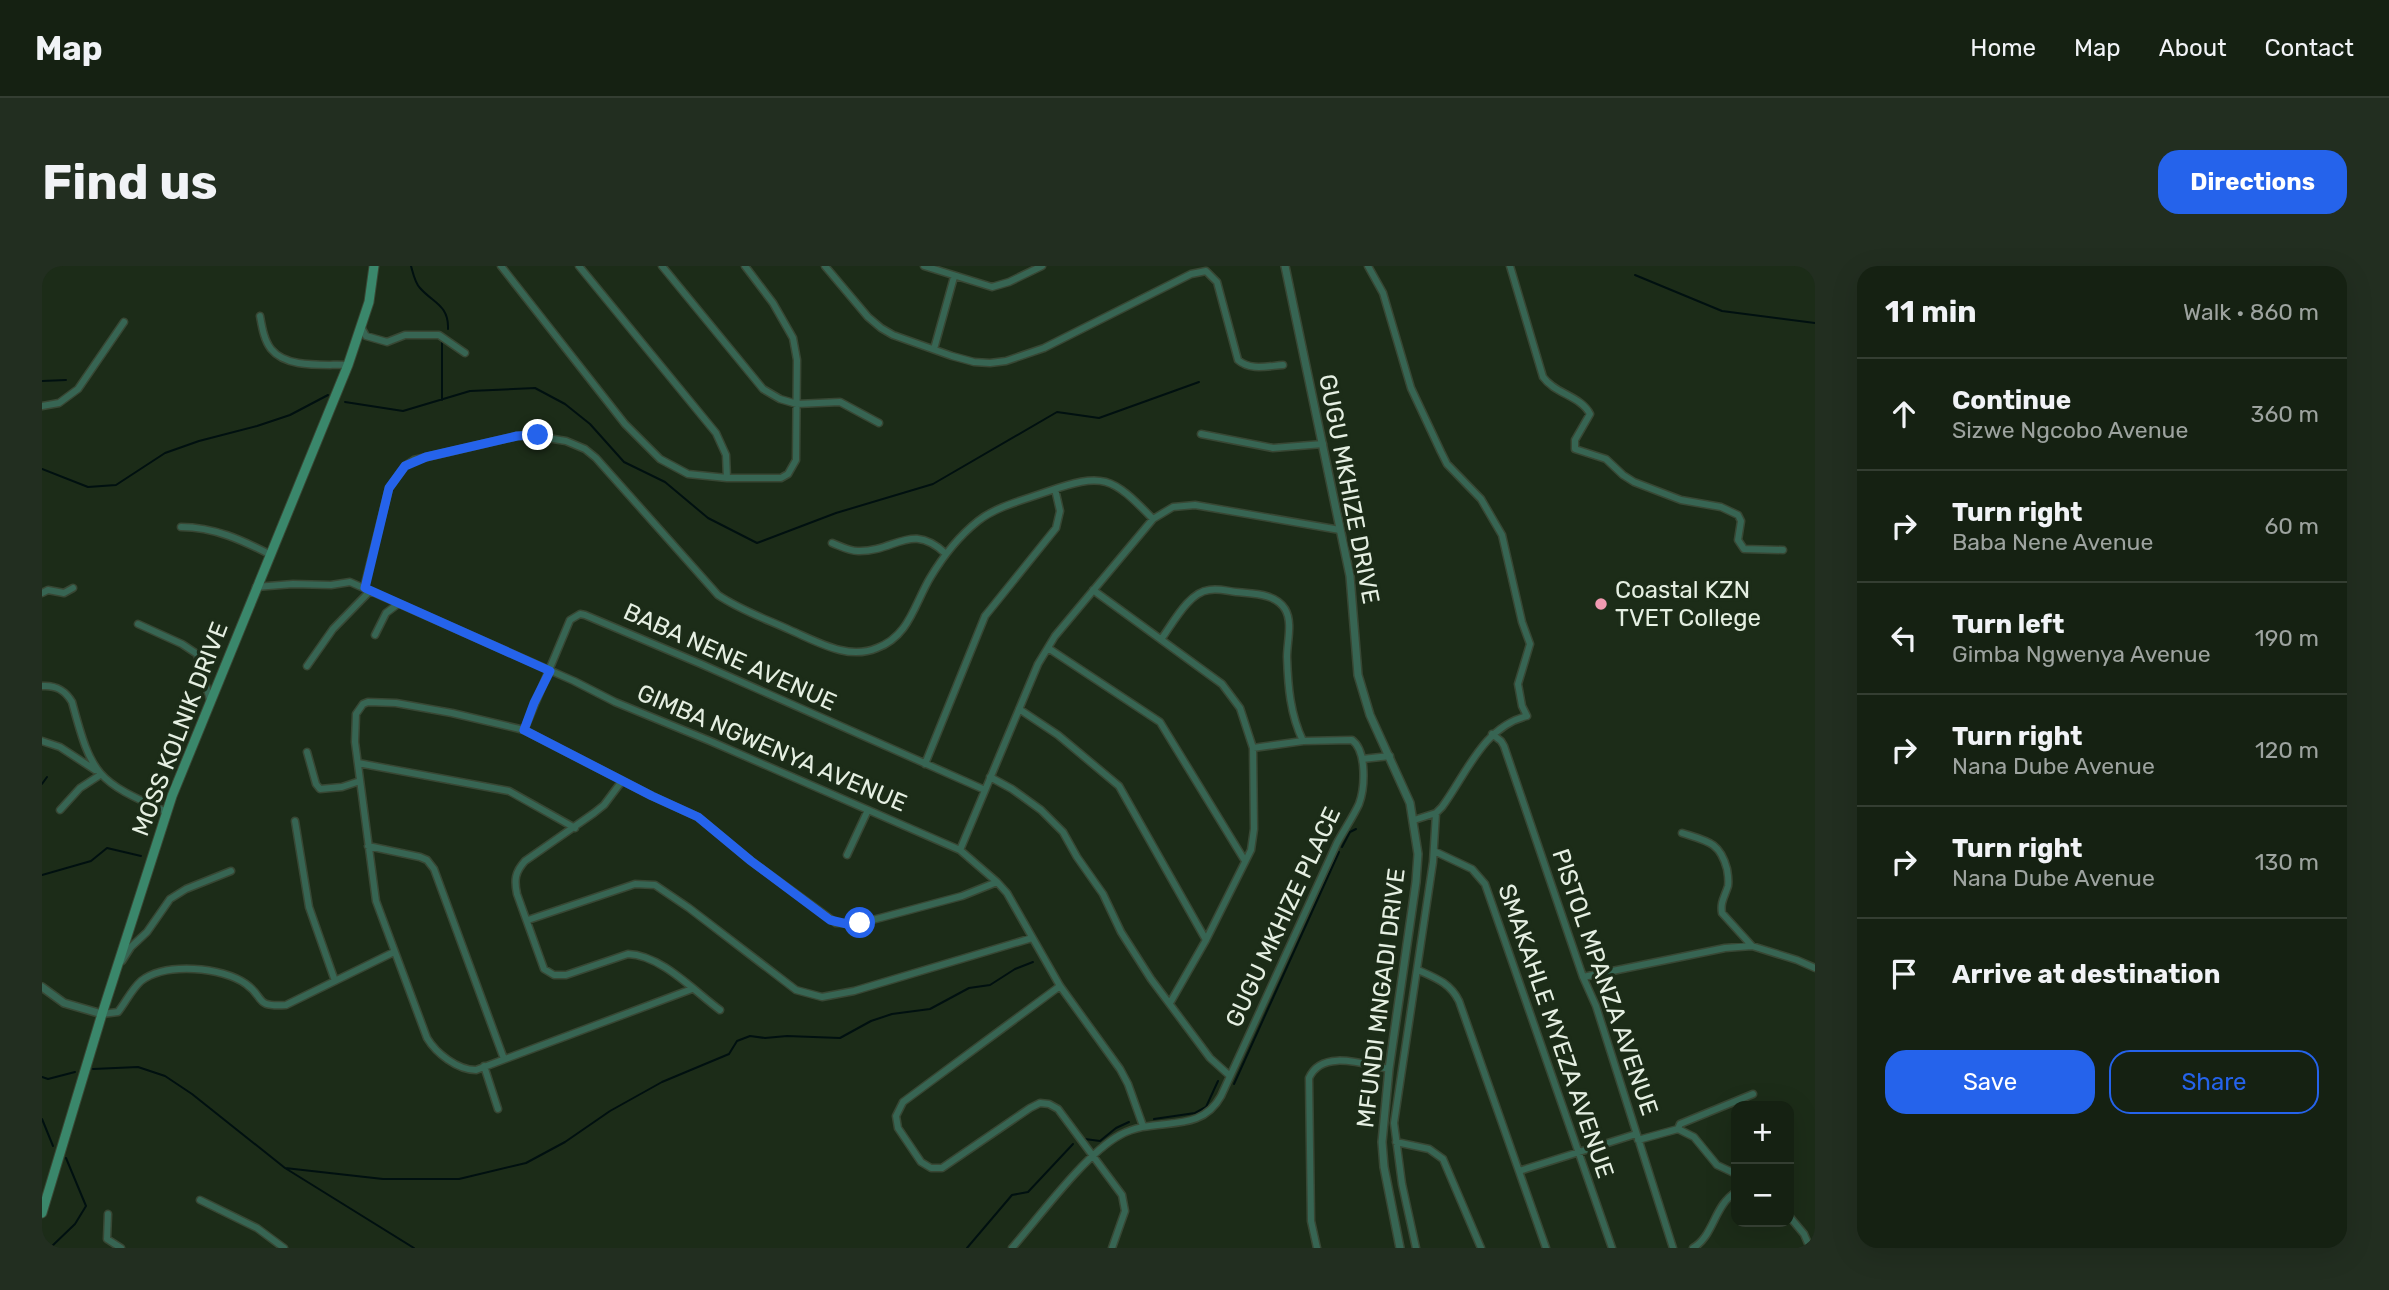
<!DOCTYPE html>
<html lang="en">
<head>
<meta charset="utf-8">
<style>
  body { margin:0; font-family:Rubik,sans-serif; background:#222e20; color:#f1f3f6 }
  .controls { position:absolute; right:21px; bottom:21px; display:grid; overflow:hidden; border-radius:14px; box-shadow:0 7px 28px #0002 }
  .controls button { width:63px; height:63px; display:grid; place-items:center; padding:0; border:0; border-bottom:2px solid #343e32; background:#152112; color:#f1f3f6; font:35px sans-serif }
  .stop { position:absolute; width:21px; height:21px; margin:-16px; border:5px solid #2563eb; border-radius:50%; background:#fff }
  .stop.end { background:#2563eb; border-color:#fff; box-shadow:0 2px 7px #0008 }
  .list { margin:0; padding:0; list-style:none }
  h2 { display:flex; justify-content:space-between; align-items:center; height:91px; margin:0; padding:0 28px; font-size:30px }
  h2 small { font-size:23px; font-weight:400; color:#9da39f }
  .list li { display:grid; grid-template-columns:46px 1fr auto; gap:21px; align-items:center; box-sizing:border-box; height:112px; padding:0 28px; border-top:2px solid #343e32 }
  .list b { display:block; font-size:26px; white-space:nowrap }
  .list p { margin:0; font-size:23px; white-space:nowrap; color:#9da39f }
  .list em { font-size:23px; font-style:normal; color:#9da39f }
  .actions { display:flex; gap:14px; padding:21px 28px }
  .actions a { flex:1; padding:16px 0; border:2px solid #2563eb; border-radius:21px; text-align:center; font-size:24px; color:#2563eb }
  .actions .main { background:#2563eb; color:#fff }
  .icon { flex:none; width:38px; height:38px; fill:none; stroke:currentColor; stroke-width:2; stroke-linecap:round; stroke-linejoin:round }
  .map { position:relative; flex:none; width:1773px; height:982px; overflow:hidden; border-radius:21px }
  header { display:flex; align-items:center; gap:42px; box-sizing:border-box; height:98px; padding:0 35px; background:#152112; border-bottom:2px solid #343e32 }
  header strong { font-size:33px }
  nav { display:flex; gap:38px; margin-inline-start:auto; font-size:24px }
  .intro { display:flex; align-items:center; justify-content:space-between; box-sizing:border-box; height:168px; padding:0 42px }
  h1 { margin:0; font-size:49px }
  .button { padding:18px 32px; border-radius:21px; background:#2563eb; color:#fff; font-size:24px; font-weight:700 }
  main { display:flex; gap:42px; padding:0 42px }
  aside { flex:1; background:#152112; border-radius:21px; box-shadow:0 7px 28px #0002 }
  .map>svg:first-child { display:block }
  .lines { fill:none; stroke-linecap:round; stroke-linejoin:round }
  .stream { stroke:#001010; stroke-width:2 }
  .minor-casing { stroke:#384734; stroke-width:9 }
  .tertiary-casing { stroke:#384734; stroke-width:10 }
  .secondary-casing { stroke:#384734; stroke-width:11 }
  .minor { stroke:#376553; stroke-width:6 }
  .tertiary { stroke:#376553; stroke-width:7 }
  .secondary { stroke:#3a876b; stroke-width:9 }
  .route { stroke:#2563eb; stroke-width:9 }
  .poi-dot { fill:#f19ab1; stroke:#1c2c18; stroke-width:2.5 }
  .labels { text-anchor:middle; stroke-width:7; stroke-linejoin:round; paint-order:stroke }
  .street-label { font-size:24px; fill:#e5efe2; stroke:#1c2c18 }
  .poi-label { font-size:24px; fill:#e5efe2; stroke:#1c2c18; text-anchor:start }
</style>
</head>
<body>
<header>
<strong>Map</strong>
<nav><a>Home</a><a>Map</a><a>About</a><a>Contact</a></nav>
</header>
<div class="intro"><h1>Find us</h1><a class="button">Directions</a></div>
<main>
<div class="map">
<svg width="1773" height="982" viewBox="0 0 1773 982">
  <rect width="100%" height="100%" fill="#1c2c18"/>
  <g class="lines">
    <path class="stream" d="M369,0c2,7 4,17 9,22 13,15 29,17 28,41
      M1593,9l87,36 93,12
      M400,74v60
      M0,115l24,-1
      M303,136l58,9 67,-20 65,-3 30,16 25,20 34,38 41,20 43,36 49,25 79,-30 97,-29 124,-72 42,6 100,-36
      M0,203l46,18 28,-2 49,-32 34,-12 58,-15 33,-11 38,-20
      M0,518l5,-7
      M1300,581l8,-15 6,-3
      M0,609l49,-14 16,-13 34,8
      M51,803l45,-2 27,9 27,18 93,74 129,80
      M0,811l6,2 27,-7
      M1192,818l105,-232
      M0,853l11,27
      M1112,853l41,-6 11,-6 12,-26
      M1043,873l15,2 16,-13 13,-6
      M243,902l98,11h76l67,-16 39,-21 45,-31 52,-29 67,-28 8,-13 13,-5 15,2 22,-2 53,2 31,-17 21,-7 38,-5 39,-21 21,-3 25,-16 18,-7
      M8,982l25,-24 11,-18 -20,-48
      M925,982l45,-53 16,-3 45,-48"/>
    <g class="minor-casing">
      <path id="minor" d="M459,0l124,158 35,35 28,15 39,4h54l7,-4 8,-14 1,-100 -4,-22 -20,-35 -28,-37
        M537,0l137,167 10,22 1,23
        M620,0l101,123 17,10 17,5 43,-2 39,21
        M783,0l43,51 13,11 12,7 59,21 22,6 16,1 16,-2 38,-13 147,-74 15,-3 11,11 21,78c12,11 30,6 45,5
        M882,0l68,21 17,-5 33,-16
        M1326,0l15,27 28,95 30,64 6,12 34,35 21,36 20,87 8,22 -12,40 4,22 5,10c-44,11 -60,57 -85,91l-6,6 -22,7
        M1468,0l33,111c12,17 38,19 47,37l-15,26v9l31,10 17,16 11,7 47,18 40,7 17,8 3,6 -3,19 6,9 39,1
        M218,50c2,11 4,24 11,33 16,20 53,15 77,16
        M319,61l5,9 21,6 18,-7h34l26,18
        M892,83l20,-72
        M0,140l17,-3 19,-14 46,-67
        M1159,168l72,14 50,-4
        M139,261c33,0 61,13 90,28
        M790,277c8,3 17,8 26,8 38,1 53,-30 88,3
        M214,321l37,-3 38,1 19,-3 224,99 41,21 95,39 250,109 37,32 10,11 53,93 60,83 8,15 15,42
        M322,322l25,-100 16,-22 9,-6 103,-24 12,-1 37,6 19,8 11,9 122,137c22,15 48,24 72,35 16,7 33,16 50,20 12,3 25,3 37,-2 32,-12 37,-43 53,-70 12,-20 29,-42 48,-57 19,-15 46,-21 68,-29 58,-20 65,-16 107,27
        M1051,324l129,94 18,24 13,40 1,81 -3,21 -45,90 -36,63
        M0,327l6,-3 16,3 9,-5
        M96,358l44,20 15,10 13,46
        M333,369l11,-22 12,-9
        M1120,372c11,-15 27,-46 47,-48 9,-2 18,1 27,2 17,2 39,1 49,17 8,13 2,33 2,48 1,29 3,57 16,84
        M1006,382l112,74 85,139
        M265,400l26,-37 37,-38
        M0,420c14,-1 23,4 30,16 20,74 24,79 95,110
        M977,443l39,26 61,51 87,154
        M482,464l46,-110 10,-6 5,1 116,49 284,126
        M1450,468l9,7 3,5 79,231 13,29 77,242
        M0,475l18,6 35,23
        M265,486l9,32 4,5 22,-2 18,-6
        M1320,493l28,-3
        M316,497l151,28 66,37
        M883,498l60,-148 71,-88 4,-17 -5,-22
        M948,511l22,12 29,21 22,22 14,25 26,37 18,38 30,47 59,79 20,18
        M580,515l-18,24 -10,8 -69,48c-10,11 -11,19 -8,33l27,75 10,6h12l62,-21c33,1 66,37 92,56
        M18,544l20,-22 20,-13
        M253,555l14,86 26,74
        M1640,567c25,8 38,9 45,36 1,6 2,11 1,17 -3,10 -8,16 -6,27l30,33
        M326,580l52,11 7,3 7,9 70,190
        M918,584l78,-186 17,-28 98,-117 20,-12 22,-2 145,25
        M1392,585l38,18 13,15 127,364
        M805,589l21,-45
        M486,654l107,-36 20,1 34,23 107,82 26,7 32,-6 178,-53
        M80,695l9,-14 16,-15 23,-33 16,-10 45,-18
        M1376,704c18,8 32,13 41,31l87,247
        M1541,711l142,-29 27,-2 45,14 18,8
        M1018,720l-157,116 -7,14 2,12 23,34 10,6h11l88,-60 10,-5 9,1 9,5 64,86 3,16 -13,37
        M650,723l-216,81c-19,0 -40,-17 -49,-32l-51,-137 -21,-159 1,-28 7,-10 5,-2 28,1 56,10 72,17 128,66 46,21 53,44 85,62h24l20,-5 82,-22 35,-14
        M60,748l16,-2c8,-10 13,-22 23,-31 25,-19 81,-14 105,3 20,14 7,23 40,21l108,-53
        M442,800l14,43
        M1636,863l16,8 23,28 19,9
        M1596,874l40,-11 2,-5 73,-30
        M1354,876l33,7 14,10 38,89
        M1477,905l117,-37
        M158,934l57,28 27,20
        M66,948l-1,25 14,9
        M1747,950l15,18 6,14
        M970,982c28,-32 73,-94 108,-113 36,-20 79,1 101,-39l116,-253c7,-13 16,-26 22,-39 6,-16 8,-53 -7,-64l-49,1 -50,7
        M1275,982l-6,-27 -2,-143c13,-30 57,-13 80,-9
        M1374,982l-14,-64 -8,-61 39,-261 3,-49
        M1651,982c21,-12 21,-43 43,-56"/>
    </g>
    <g class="tertiary-casing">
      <path id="tertiary" d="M1243,0l65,310 8,99 12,40 40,88 8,51 -2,28 -27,187 -7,73 2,25 16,81
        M0,721l22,16 38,11"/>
    </g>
    <g class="secondary-casing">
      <path id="secondary" d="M0,947l60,-199 70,-218 176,-431 21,-63 5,-36"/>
    </g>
    <use href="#minor" class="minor"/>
    <use href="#tertiary" class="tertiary"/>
    <use href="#secondary" class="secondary"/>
  </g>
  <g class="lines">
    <path class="route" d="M496,169l-21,1 -91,21 -21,9 -16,22 -24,100 185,83 -16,32 -10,27 128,66 46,21 53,44 79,59 17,4 13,-1"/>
  </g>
  <circle class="poi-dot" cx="1559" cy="338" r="7"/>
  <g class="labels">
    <g class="street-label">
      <text transform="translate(1307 223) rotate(79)" y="8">GUGU MKHIZE DRIVE</text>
      <text transform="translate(688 391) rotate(24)" y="8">BABA NENE AVENUE</text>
      <text transform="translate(138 463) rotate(-69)" y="8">MOSS KOLNIK DRIVE</text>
      <text transform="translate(730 482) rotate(23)" y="8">GIMBA NGWENYA AVENUE</text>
      <text transform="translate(1241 651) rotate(-65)" y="8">GUGU MKHIZE PLACE</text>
      <text transform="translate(1563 716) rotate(71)" y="8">PISTOL MPANZA AVENUE</text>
      <text transform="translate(1339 732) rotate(-83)" y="8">MFUNDI MNGADI DRIVE</text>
      <text transform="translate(1514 765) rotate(71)" y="8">SMAKAHLE MYEZA AVENUE</text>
    </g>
    <g class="poi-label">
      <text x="1573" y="332">Coastal KZN<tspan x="1573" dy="28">TVET College</tspan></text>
    </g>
  </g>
</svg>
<div class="controls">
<button>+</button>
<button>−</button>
</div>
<div class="stop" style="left:818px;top:657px"></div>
<div class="stop end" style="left:496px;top:169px"></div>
</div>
<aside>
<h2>11 min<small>Walk · 860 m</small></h2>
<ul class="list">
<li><svg class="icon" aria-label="ahead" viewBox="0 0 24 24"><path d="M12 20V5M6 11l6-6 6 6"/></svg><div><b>Continue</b><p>Sizwe Ngcobo Avenue</p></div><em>360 m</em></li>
<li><svg class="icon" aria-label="right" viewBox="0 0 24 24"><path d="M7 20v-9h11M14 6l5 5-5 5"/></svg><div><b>Turn right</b><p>Baba Nene Avenue</p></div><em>60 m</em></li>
<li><svg class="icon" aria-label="left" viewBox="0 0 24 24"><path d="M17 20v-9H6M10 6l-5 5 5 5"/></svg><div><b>Turn left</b><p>Gimba Ngwenya Avenue</p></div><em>190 m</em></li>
<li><svg class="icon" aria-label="right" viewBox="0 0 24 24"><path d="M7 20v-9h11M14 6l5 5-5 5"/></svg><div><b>Turn right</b><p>Nana Dube Avenue</p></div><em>120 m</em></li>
<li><svg class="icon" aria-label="right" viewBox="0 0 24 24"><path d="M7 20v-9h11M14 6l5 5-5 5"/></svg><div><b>Turn right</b><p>Nana Dube Avenue</p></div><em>130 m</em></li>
<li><svg class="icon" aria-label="arrive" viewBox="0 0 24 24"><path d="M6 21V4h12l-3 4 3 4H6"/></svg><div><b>Arrive at destination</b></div></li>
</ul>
<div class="actions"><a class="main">Save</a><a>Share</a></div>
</aside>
</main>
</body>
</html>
